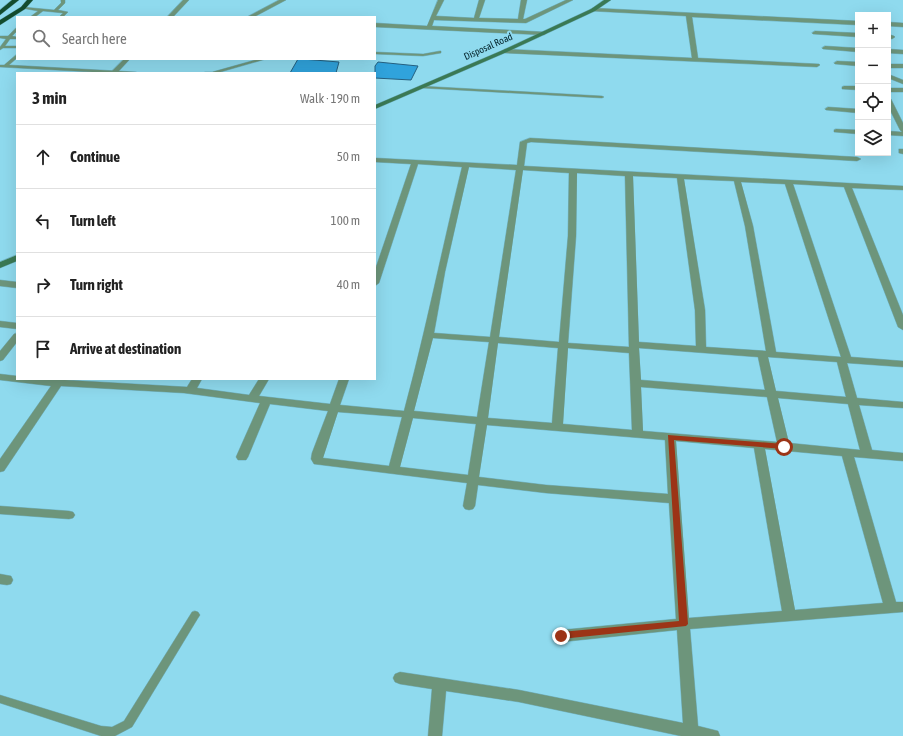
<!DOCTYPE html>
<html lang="en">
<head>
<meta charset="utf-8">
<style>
  body { margin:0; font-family:"Asap Condensed",sans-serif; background:#f6f6f6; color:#222 }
  .controls { position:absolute; right:12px; top:12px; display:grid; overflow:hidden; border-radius:0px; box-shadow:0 4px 16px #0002 }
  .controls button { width:36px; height:36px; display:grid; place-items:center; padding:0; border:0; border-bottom:1px solid #e0e0e0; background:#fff; color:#222; font:20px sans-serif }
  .stop { position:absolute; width:12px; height:12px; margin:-9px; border:3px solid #9c3416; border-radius:50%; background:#fff }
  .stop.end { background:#9c3416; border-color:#fff; box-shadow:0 1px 4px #0008 }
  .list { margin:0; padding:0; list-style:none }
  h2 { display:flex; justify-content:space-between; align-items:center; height:52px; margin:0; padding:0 16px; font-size:17px }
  h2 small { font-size:13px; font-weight:400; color:#767676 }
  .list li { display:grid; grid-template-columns:26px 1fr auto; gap:12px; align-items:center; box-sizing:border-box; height:64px; padding:0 16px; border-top:1px solid #e0e0e0 }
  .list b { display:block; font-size:15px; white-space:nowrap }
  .list em { font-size:13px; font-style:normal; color:#767676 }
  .icon { flex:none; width:22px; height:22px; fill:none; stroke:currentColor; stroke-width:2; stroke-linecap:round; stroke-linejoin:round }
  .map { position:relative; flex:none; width:903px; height:736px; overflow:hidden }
  .search { position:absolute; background:#fff; box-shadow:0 4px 16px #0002; left:16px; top:16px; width:360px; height:44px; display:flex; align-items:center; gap:10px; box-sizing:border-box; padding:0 14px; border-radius:0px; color:#767676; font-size:15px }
  .panel { position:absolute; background:#fff; box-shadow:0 4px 16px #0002; left:16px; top:72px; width:360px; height:308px; border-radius:0px }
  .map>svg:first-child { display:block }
  .building { fill:#30a3dc; stroke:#256080 }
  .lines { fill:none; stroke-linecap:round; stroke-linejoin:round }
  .lane-casing { stroke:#73b6c7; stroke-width:1 }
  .street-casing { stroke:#73b6c7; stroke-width:1 }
  .secondary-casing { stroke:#73b6c7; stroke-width:1 }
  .highway-casing { stroke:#73b6c7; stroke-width:1 }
  .lane { fill:#6d957b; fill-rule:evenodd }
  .street { fill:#6d957b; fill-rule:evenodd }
  .secondary { fill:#3a7954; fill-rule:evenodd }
  .highway { fill:#134c2e; fill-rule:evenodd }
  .route { fill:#9c3416 }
  .labels { text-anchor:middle; stroke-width:4; stroke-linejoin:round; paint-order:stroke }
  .far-street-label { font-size:10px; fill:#04252c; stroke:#8fdaee }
</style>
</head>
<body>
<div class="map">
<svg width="903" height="736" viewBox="0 0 903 736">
  <rect width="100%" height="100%" fill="#8fdaee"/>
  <path class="building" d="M298,59h4l37,3 -3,11h-46z
    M378,62l40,4 -7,14 -36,-2v-12z"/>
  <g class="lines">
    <g class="lane-casing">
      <path id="lane" d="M61,0h4v3l-7,7 10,2 -5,5h-4l4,-4 -20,-2 -8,6h-5l8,-6 -17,-3 2,-1 31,3 7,-7z
        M16,28h1v3l-5,5 5,1v2h-7l-5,7h12v2h-14l-3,2v-3l6,-8 -6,-1v-2h8z
        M440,51h1v2l-18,3 -48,-2v-2l48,2z
        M16,55h1v3l-8,7 127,7 2,1h-27l-111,-6v-2h4z
        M259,59h7l-49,14h-14l2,-1h7z
        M420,86l182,10 2,1 -2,1 -180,-10h-2z
        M195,611l3,1 2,3 -2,3 -66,109 -17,9h-14l-101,-33v-8l101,31 11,1 12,-6 68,-109z"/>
    </g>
    <g class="street-casing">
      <path id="street" d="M183,0h6l-16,17h-6z
        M279,0h7l-32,17h-7z
        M438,0h6l-8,16 38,2 5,-18h6l-6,18 39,1 3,-19h6l-4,19h2l41,-19h7l-47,23 -92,-3 -2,6 114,6 1,1 -3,2 -169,-8v-4l52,3z
        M593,8l265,13v4l-166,-8 6,41 121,6 1,1 -3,2 -312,-14 -3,-2 3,-2 187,9 -6,-42 -95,-5 -1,-1z
        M888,22l15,1v4l-15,-1z
        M815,31l43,2v4l-45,-3 -1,-1z
        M888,34l6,2 1,1 -3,2 -4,-1z
        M825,46l33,2v4l-35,-3 -1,-1z
        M888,49l15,1v4l-15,-1z
        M124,59h6l-13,14h-5v-2z
        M837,61l21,1v4l-23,-2 -1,-1z
        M888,64h15v4h-15z
        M888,74l15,6v4l-15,-6z
        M844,86h14v4l-16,-1v-2z
        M888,88h15v4h-15z
        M888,97l3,2 12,24v13l-15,-1v-4l14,1 -2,-2 -12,-24z
        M828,107l30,2v4l-32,-3 -1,-1z
        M836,129l22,1v4l-24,-2v-2z
        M530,138l327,19 4,2 -4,2 -326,-19 -4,1 -3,23 379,20v4l-51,-2 51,127v15l-5,-3 -54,-140 -51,-3 58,173 52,4v6l-56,-4 10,35 46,4v6l-44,-3 13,45 31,3v8l-49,-4 42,145h7v10l-213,17 8,97 20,5 2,5h-39l-162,-34 -73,-11 -4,45h-14l4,-47 -32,-5 -5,-2 -2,-4 2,-4 5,-2 119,18 164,33 -6,-93 -116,12 -5,-2 -2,-4 2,-4 5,-2 115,-11 -7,-116 -123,-10 -68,-8 -3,21 -2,3 -4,1 -4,-1 -2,-3 4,-23 -153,-19 -3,-5 1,-6 16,-42 -58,-7 -22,53 -2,3h-8l-2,-3 24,-54 -76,-10 -123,-7 -57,85 -4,1v-13l51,-73 -51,-6v-6l17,2v3h49l-1,1 122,7 5,-8h10l-5,9 52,7 10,-16h10l-10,17 71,8 9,-25h10l-9,26 64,6c22,-81 38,-163 58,-244l-44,-3 -39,119 -4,3v-16l36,-106 -36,-2v-4l142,7 3,-23zM469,167l47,3 -26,167 -56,-4 11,-61zM523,170l46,3 -1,63 -9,106 -60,-5zM577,173l48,3 4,171 -61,-4 8,-107zM633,176l44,2 18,132 1,36 -57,-4zM684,179l50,2 11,45 21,125 -60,-4 -1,-37zM741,182l44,2 56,173 -65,-5 -23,-126zM433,338l56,4 -12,75 -63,-6zM498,343l60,5 -6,75 -64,-5zM568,348l61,5 3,77 -69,-6zM639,348l119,9 7,33 -124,-10zM768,357l69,5 9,35 -70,-6zM641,387l126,10 10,45 -134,-11zM778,398l70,6 12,46 -71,-7zM338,412l64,5 -13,49 -66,-8zM413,418l63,6 -8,51 -68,-8zM487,425l178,15 3,54 -122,-9 -67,-8zM676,441l78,7 28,163 -93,7zM765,449l77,7 41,147 -88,7z
        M899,149h4v5l-4,-1z
        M0,280l17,2v6l-17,-2z
        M0,321l17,2v6l-17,-2z
        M17,333v9l-14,18 -3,1v-10l14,-17z
        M0,506l69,5 4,1 2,3 -2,3 -4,1 -69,-5z
        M0,574l11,2 2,4 -2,4 -4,1 -7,-1z"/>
    </g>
    <g class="secondary-casing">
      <path id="secondary" d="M604,0h7l-16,11 -88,41 -132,57v-4l128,-55 88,-41z
        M17,255v6l-17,7v-6z"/>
    </g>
    <g class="highway-casing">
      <path id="highway" d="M12,0h7l-19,15v-5z
        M27,0h6l-8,9 -25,16v-5l21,-13z"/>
    </g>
    <use href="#lane" class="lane"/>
    <use href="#street" class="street"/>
    <use href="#secondary" class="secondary"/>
    <use href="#highway" class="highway"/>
  </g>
  <path class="route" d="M668,435l116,9 4,3 -4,2 -110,-9 14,184 -2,2 -125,13 -3,-1 -1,-2 4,-4 118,-11z"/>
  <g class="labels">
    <g class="far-street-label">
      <text transform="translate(488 46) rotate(-24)" y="4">Disposal Road</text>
    </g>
  </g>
</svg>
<div class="controls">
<button>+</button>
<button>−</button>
<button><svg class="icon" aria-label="locate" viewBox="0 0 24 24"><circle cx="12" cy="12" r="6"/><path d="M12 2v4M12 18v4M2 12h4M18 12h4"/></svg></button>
<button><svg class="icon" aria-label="layers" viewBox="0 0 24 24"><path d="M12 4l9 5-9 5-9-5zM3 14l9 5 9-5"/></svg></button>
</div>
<div class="stop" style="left:784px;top:447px"></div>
<div class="stop end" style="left:561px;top:636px"></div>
<div class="search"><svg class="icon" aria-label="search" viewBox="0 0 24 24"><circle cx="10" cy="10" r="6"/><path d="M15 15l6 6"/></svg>Search here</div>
<section class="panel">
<h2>3 min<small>Walk · 190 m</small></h2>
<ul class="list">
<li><svg class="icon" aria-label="ahead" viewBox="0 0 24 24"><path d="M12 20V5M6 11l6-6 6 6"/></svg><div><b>Continue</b></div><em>50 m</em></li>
<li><svg class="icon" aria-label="left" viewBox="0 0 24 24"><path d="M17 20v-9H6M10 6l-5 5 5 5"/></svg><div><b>Turn left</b></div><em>100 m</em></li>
<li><svg class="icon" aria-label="right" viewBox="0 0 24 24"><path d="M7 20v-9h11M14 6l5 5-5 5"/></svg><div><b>Turn right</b></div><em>40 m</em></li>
<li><svg class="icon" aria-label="arrive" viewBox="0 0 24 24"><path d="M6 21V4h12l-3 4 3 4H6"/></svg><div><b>Arrive at destination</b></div></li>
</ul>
</section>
</div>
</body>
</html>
